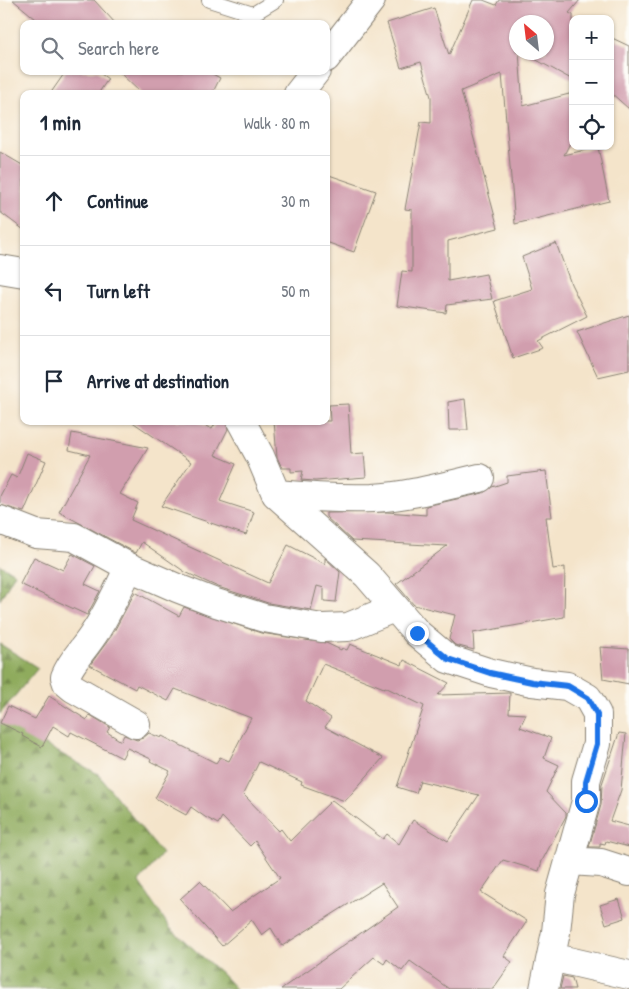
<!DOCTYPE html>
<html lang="en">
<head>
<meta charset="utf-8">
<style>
  body { margin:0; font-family:"Patrick Hand",sans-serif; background:#f6f6f7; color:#1f2937 }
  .controls { position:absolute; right:15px; top:15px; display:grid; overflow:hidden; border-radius:10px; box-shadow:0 1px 4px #0004 }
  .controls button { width:45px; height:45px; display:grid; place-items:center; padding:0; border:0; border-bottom:1px solid #e0e1e3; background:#fff; color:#1f2937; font:25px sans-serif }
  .compass { position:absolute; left:509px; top:15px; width:45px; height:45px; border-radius:50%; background:#fff; box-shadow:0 1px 4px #0004; rotate:332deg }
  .stop { position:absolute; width:15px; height:15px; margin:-11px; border:4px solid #1a73e8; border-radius:50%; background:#fff }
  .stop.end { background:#1a73e8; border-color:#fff; box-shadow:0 1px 5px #0008 }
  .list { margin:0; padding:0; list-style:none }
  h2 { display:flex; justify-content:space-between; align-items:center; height:65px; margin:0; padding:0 20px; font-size:21px }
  h2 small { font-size:16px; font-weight:400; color:#747a83 }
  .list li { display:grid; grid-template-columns:32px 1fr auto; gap:15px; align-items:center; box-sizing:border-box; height:90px; padding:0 20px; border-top:1px solid #e0e1e3 }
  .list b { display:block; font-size:19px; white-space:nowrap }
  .list em { font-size:16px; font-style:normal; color:#747a83 }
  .icon { flex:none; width:28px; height:28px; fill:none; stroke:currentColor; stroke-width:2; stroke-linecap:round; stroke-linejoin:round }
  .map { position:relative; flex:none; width:629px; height:989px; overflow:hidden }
  .search { position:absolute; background:#fff; box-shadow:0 1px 4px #0004; left:20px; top:20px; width:310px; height:55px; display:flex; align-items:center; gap:12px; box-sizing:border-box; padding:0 18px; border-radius:10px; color:#747a83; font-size:19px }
  .panel { position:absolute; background:#fff; box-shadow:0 1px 4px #0004; left:20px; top:90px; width:310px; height:335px; border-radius:10px }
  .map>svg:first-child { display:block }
  .forest { fill:url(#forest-firs); stroke:#56643c }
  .building { fill:#d19eae; fill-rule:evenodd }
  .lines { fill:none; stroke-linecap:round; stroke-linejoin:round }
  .service-casing { stroke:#888073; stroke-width:16 }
  .minor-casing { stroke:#888073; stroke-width:30 }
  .secondary-casing { stroke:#888073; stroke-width:30 }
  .service { stroke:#fff; stroke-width:14 }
  .minor { stroke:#fff; stroke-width:28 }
  .secondary { stroke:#fff; stroke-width:28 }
  .route { stroke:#1a73e8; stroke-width:6 }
</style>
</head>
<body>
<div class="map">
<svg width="629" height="989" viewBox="0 0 629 989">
  <defs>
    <pattern id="forest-firs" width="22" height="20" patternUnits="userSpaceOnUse" patternTransform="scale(1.25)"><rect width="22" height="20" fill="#8fab5d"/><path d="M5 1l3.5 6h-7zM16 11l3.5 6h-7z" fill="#748a4c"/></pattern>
  </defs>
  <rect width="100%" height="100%" fill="#fdfcf7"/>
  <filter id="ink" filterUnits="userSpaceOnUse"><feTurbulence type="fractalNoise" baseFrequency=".02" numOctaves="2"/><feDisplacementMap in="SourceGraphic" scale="10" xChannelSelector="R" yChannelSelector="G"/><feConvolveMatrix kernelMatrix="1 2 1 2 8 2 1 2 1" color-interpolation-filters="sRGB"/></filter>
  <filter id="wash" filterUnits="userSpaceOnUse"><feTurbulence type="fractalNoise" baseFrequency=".0096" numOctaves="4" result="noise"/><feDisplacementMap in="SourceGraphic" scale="20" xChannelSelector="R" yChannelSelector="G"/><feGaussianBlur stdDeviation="1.12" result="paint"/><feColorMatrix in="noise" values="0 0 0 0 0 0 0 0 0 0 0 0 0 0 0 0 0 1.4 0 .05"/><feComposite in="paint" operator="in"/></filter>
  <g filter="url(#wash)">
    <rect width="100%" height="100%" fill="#f4e4ca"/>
    <path class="forest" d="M0,565l15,8 -15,27z
      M0,644l38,24 -38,46z
      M0,720l98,54 64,80 -23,28 31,46 52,46 14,15h-236z"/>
    <g id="blocks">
      <path class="building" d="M13,0h81l22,24h-74z
        M473,0h10l13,5 3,-5h81l-11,13 4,2v65l-51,-28h24v-30h-30v30h3l4,54 50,-13v44l-9,18 34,-8 11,54 -94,23 -13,-150 -41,17 37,137 -50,13v40l38,-7 6,25 -45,6 -1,8 -49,-7 5,-35 10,1v-62l-7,-1 16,-87 10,1v-26l-10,-35 -20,6 -14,-45 47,-15 15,47z
        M610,37l19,9v63l-19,-17z
        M66,71h31l11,8 -10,15h-48z
        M118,71h89l13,7 -8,16h-70z
        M0,152l24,14v64l-24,-18z
        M326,174l50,17 -22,61 -28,-10z
        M556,243l15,41 16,32 -49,25 5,7 -30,10 -19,-57 38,-12 -10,-32z
        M629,315v55l-31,7 -21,-45z
        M465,399l3,31h-19l-1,-28z
        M348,404l3,50 13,-1 2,24 -51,4 -14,-1 2,-9 -12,1v-4h-9l-5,-11 -3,-36h56l-1,-16z
        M131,421h64l17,8 5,-8h8l3,8 -13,26 21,9 -16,37 34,11 -8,23 -85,-29 30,-44z
        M72,433l76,15 -28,46 18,9 -7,17 137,63 20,-38 37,19v-6l15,14 -4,30 -12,-1v-13l-7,-2 -6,24 -43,-7 -50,-16 -33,-15 -43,-30 -6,11 -77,-41 31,-57 -21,-5z
        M27,453l19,8 -22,51 -24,-7v-9l11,-21 6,3z
        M546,471l6,46h-6l7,52 12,-2 -1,50 -91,16 1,17 -19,-5 -6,-6 6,-24 -41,-10 -18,-21 51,-38 -95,-5 -26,-24v-4l61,-1 39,3v-9l57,-13 9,-6 15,-5v-6z
        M72,554l23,12 -10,18 15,7 -13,24 -67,-31 14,-27 29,13z
        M135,592l44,24 5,-9 77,26 65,10 15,7 1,-2 5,2 3,-6 52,21 2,-5 45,23 -11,12 72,-2 -1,20 17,1 -6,13 31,11 -7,20 15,7 -13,27 20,21v3l-24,45 -3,10 -36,-11 -22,32 46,29 -23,35 8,6 -19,27h-44l-39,-28 -8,10 -15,-12 -3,5 -10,-7 -35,32h-58l117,-82 -16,-24 -100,63 -11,-18 -9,7 -10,-15 -30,26 -42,-47 20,-18 30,31 50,-34 -25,-37 -5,5 -28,-29 -4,7 -13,-7 -14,-10 -5,8 -31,-17 15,-27 -20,-10 1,-2 -24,-11 -5,10 -51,-26 -2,4 -16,-10 -11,21 -20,-11 1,-2 -23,-11 8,-17 27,13 14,-23 38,24 3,-5 20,12 -3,5 14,9 3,-6 13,5 6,-2 6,-5 12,5 1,-2 54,27 4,-6 9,4 22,-43 -76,-29 -7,12 -31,-16 -2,4 -45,-24 22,-30zM323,664l61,24 1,-1 39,19 -27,81 19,6 4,-12 59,14 -31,46 -35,-21 -14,24 -12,-10 -4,5 -51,-39 -42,41 -9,-12 -2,2 -36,-37 16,-32 43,20 -1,3 44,16 38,-43 -58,-31 6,-9 -25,-17z
        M600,647l29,2v35l-26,-5z
        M619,733l7,1 -5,56 -11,31 19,5v21l-23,-6 -1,3 -5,-1v4h-11l12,-42 1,-21z
        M619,899l6,19 -19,6 -6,-19z
        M563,976l9,2 3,11h-15z"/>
    </g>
  </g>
  <g filter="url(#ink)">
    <use href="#blocks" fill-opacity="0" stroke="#888073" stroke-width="1"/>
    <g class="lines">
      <g class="service-casing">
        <path id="service" d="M209,0l44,14 23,-14"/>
      </g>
      <g class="minor-casing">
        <path id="minor" d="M241,421l19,35 16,38 91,81 50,58 31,26 43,14 41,9 35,4 21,12 9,16v30l-11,37v20l-26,93 -4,38 -12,57
          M276,494c32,3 65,5 97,4 36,-2 71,-12 107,-20
          M0,520l36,14 38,3 55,30 48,21 36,14 51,16 58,10 26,-1 46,-19
          M129,567c-11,23 -21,46 -36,68 -9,14 -22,26 -28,42l2,6 6,5 63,36
          M570,861l31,2 28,9
          M551,957l78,18"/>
      </g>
      <g class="secondary-casing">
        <path id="secondary" d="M326,58l45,-58
          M298,94l18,-23
          M0,269l24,4"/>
      </g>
      <use href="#service" class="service"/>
      <use href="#minor" class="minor"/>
      <use href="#secondary" class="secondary"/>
    </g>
  </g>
  <g class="lines" filter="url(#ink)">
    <path class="route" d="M417,633l31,26 42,14 42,9 36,4 20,12 9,16v30l-11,37v20"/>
  </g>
</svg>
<div class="controls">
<button>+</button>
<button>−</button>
<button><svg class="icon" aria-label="locate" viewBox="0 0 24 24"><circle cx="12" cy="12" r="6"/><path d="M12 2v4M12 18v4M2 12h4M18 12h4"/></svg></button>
</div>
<svg class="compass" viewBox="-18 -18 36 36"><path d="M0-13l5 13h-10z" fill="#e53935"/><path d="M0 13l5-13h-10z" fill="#747a83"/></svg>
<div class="stop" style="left:586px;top:801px"></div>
<div class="stop end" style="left:417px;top:633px"></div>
<div class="search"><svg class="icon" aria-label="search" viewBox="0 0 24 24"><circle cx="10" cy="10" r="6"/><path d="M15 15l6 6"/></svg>Search here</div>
<section class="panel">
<h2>1 min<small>Walk · 80 m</small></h2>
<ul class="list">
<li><svg class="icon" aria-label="ahead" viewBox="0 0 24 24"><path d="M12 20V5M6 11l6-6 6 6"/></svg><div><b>Continue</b></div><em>30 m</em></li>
<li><svg class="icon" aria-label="left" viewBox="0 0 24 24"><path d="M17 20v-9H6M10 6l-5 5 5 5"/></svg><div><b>Turn left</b></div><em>50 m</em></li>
<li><svg class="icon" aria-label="arrive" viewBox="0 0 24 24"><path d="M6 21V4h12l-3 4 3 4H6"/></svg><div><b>Arrive at destination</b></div></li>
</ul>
</section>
</div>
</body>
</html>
